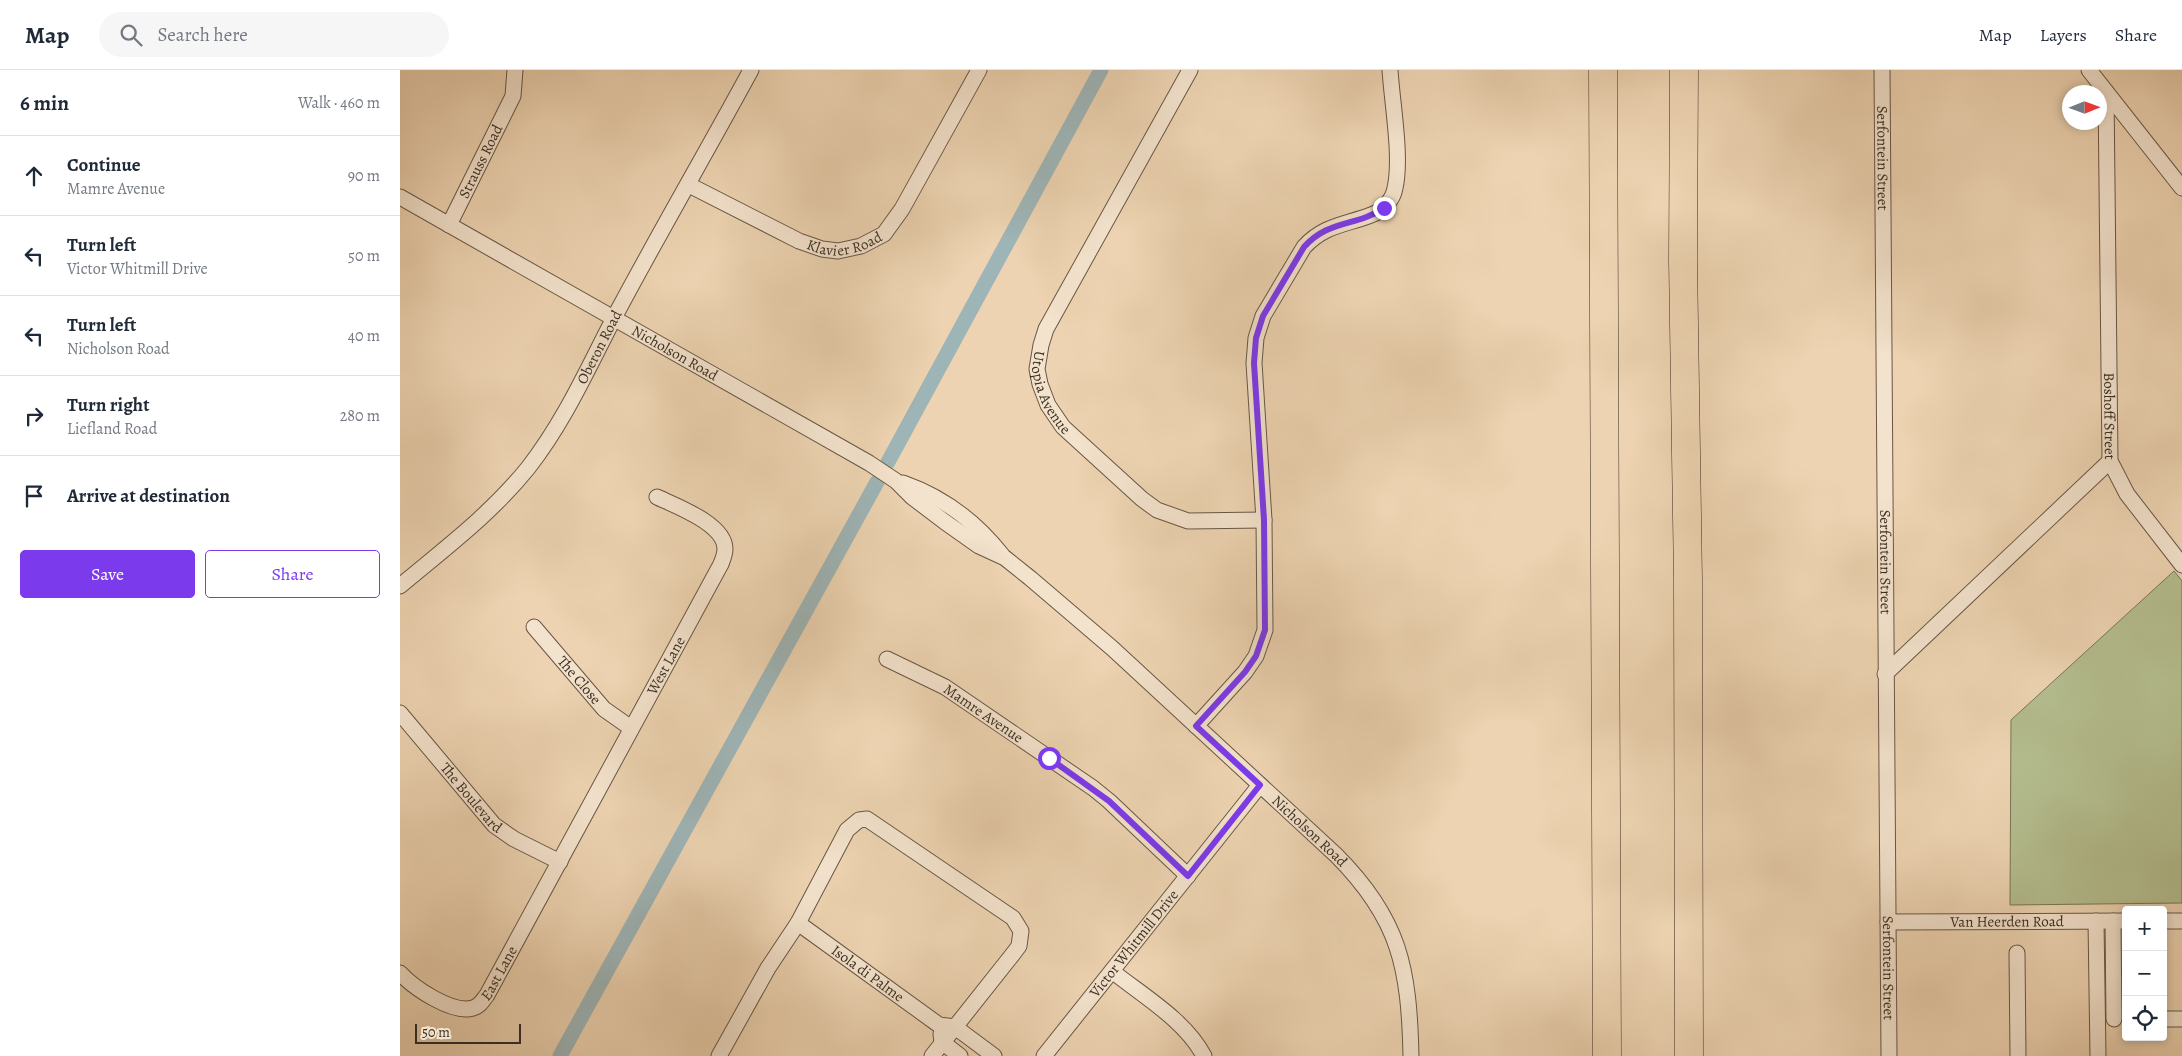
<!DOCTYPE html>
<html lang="en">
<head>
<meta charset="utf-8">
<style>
  body { margin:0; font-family:Alegreya,serif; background:#f6f6f7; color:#1f2937 }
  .controls { position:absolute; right:15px; bottom:15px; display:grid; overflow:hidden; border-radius:5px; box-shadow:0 2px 8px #0003 }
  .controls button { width:45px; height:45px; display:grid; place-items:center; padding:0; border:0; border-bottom:1px solid #e0e1e3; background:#fff; color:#1f2937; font:25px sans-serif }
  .compass { position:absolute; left:1662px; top:15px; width:45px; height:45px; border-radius:50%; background:#fff; box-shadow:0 2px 8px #0003; rotate:89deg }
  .scale { position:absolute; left:15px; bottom:12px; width:106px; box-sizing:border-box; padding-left:5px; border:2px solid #3b2e22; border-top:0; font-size:14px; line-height:18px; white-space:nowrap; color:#3b2e22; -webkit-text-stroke:4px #f3e2cc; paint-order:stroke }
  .stop { position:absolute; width:15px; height:15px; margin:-11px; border:4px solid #7c3aed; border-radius:50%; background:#fff }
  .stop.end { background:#7c3aed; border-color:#fff; box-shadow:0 1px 5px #0008 }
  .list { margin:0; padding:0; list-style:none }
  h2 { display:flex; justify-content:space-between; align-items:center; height:65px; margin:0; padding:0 20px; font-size:21px }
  h2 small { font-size:16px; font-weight:400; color:#747a83 }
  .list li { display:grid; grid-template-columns:32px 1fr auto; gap:15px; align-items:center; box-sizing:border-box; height:80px; padding:0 20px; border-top:1px solid #e0e1e3 }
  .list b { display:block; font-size:19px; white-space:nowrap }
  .list p { margin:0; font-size:16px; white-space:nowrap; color:#747a83 }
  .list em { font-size:16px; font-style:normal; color:#747a83 }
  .actions { display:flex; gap:10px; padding:15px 20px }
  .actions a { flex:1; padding:11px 0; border:1px solid #7c3aed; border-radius:5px; text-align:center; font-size:18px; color:#7c3aed }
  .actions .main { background:#7c3aed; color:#fff }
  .icon { flex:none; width:28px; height:28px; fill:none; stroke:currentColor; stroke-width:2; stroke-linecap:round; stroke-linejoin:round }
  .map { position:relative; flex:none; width:1782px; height:986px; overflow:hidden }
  header { display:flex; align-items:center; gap:30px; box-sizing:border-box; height:70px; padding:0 25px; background:#fff; border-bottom:1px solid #e0e1e3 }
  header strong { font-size:24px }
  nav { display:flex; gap:28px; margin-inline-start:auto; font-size:18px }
  .search { width:350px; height:45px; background:#f6f6f7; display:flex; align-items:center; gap:12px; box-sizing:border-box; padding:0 18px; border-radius:28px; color:#747a83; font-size:19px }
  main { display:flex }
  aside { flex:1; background:#fff }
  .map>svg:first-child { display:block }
  .green { fill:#b4bd8e; stroke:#787658 }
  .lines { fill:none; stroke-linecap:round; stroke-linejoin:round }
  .canal { stroke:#9eb5b7; stroke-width:15 }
  .street-casing { stroke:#685746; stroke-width:17 }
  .highway-casing { stroke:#3b2e22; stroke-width:29 }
  .street { stroke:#f3e2cc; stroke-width:15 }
  .highway { stroke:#edd3b1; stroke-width:28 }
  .route { stroke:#7c3aed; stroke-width:6 }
  .labels { text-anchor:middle; stroke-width:4; stroke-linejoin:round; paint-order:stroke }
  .street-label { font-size:15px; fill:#3b2e22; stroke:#f3e2cc }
</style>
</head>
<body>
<header>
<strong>Map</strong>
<div class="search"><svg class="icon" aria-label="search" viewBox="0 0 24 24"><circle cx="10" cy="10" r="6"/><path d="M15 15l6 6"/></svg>Search here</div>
<nav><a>Map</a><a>Layers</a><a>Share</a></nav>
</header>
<main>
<aside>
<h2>6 min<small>Walk · 460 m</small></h2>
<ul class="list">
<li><svg class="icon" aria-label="ahead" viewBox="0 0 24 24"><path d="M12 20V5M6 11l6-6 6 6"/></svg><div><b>Continue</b><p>Mamre Avenue</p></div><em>90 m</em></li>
<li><svg class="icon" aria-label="left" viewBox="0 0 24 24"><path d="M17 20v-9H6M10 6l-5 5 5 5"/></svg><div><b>Turn left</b><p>Victor Whitmill Drive</p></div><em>50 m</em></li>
<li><svg class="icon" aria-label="left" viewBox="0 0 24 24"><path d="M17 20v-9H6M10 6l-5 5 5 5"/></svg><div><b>Turn left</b><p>Nicholson Road</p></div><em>40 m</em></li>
<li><svg class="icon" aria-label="right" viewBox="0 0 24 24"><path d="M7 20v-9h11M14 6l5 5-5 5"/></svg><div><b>Turn right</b><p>Liefland Road</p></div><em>280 m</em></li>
<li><svg class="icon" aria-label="arrive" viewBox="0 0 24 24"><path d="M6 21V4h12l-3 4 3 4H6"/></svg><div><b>Arrive at destination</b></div></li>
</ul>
<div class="actions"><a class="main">Save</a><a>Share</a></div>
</aside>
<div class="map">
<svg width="1782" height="986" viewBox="0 0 1782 986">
  <rect width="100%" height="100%" fill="#edd3b1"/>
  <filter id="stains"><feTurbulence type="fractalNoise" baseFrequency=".004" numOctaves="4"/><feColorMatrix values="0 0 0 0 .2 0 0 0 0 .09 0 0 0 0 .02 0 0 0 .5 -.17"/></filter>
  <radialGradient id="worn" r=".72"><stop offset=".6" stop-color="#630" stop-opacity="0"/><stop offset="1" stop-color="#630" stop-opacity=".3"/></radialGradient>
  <path class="green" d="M1774,501l8,10v322l-172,2 1,-185z"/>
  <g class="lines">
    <path class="canal" d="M488,392l213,-392
      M160,986l317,-574"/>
    <g class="street-casing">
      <g id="street">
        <path id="s1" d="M790,0l-144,259 -5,16 -4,24 3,15 8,21 15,22 79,72 15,11 31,11 76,-1"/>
        <path id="s2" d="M1482,0l7,986"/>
        <path d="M1689,0l93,118"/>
        <path id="s3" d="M1706,22l4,369 17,33 55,71"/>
        <path id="s4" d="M289,115l110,56 23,8 16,2 23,-5 23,-12 18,-25 77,-139"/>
        <path id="s5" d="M0,127l469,266 27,18 16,16 33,25 34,24 26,12 25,20 82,70 224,207c64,64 73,113 75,201"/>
        <path id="s6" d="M49,155l64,-129 2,-26"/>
        <path d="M503,413c40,14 73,39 99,72"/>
        <path id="s7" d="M0,516c44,-37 91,-72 128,-118 36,-46 59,-98 86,-150 44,-83 92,-165 137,-248"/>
        <path id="s8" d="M134,557l70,82 27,19"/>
        <path id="s9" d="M487,589l58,28 148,101 16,13 79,75"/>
        <path d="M1485,604l225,-213"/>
        <path id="s10" d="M0,643l94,112 20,14 46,23"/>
        <path d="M796,656l49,-54 11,-16 9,-26 -1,-110 -10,-157 2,-25 7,-22 41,-69c20,-22 41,-22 67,-32 12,-4 22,-15 24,-27 7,-31 -3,-85 -5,-118"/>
        <path d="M1696,851l2,135"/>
        <path d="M1713,851l1,98"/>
        <path d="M1763,851h19"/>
        <path id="s11" d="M1488,852l238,-1"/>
        <path id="s12" d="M398,853l141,102 16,2 39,29"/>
        <path d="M1617,883l1,103"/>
        <path d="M712,901c31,25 73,49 92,85"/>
        <path id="s13" d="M0,903c14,15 52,41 73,35 7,-2 10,-8 14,-13l234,-431c2,-5 4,-10 4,-15 0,-25 -49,-43 -68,-52"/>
        <path d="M1763,949h19"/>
        <path d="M541,964l1,8 18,14"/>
        <path d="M319,986l49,-88 30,-45 49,-93 12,-10 8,-1 146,99 8,13 -2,15 -6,8 -81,102"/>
        <path id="s14" d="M644,986l216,-271"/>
      </g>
    </g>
    <g class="highway-casing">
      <path id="highway" d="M1203,0l4,986
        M1284,0l-1,190 5,320 1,476"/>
    </g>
    <use href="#street" class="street"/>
    <use href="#highway" class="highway"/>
  </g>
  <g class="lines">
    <path class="route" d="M649,688l60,43 79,75 72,-91 -64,-59 49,-54 11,-16 9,-26 -1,-110 -10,-157 2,-25 7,-22 41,-69c25,-28 52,-20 80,-39"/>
  </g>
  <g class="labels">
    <g class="street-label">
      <text dy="5" stroke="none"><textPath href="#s2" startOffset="88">Serfontein Street</textPath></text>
      <text dy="5" stroke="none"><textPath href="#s6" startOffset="71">Strauss Road</textPath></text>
      <text dy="5" stroke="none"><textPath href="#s4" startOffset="171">Klavier Road</textPath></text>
      <text dy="5" stroke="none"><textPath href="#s7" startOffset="315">Oberon Road</textPath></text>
      <text dy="5" stroke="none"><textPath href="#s5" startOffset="316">Nicholson Road</textPath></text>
      <text dy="5" stroke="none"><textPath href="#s1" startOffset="364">Utopia Avenue</textPath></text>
      <text dy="5" stroke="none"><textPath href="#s3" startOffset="324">Boshoff Street</textPath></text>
      <text dy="5" stroke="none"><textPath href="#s2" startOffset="492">Serfontein Street</textPath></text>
      <text dy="5" stroke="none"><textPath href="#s13" startOffset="478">West Lane</textPath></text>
      <text dy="5" stroke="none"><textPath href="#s8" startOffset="70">The Close</textPath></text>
      <text dy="5" stroke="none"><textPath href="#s9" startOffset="111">Mamre Avenue</textPath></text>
      <text dy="5" stroke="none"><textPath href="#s10" startOffset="111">The Boulevard</textPath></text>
      <text dy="5" stroke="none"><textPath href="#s5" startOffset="1115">Nicholson Road</textPath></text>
      <text dy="5" stroke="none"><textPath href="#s11" startOffset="119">Van Heerden Road</textPath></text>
      <text dy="5" stroke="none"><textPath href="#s14" startOffset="144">Victor Whitmill Drive</textPath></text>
      <text dy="5" stroke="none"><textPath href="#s2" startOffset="898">Serfontein Street</textPath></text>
      <text dy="5" stroke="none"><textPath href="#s13" startOffset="128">East Lane</textPath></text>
      <text dy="5" stroke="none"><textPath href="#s12" startOffset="86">Isola di Palme</textPath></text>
    </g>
  </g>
  <rect width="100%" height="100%" filter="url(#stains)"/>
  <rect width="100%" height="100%" fill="url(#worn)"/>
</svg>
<div class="controls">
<button>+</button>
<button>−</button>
<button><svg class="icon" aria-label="locate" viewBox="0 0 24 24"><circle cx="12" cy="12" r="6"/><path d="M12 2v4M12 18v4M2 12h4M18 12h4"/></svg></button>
</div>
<svg class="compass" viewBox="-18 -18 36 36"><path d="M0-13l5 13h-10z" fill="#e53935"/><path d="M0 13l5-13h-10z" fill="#747a83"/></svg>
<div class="scale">50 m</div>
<div class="stop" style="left:649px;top:688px"></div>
<div class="stop end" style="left:984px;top:138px"></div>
</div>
</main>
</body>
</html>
